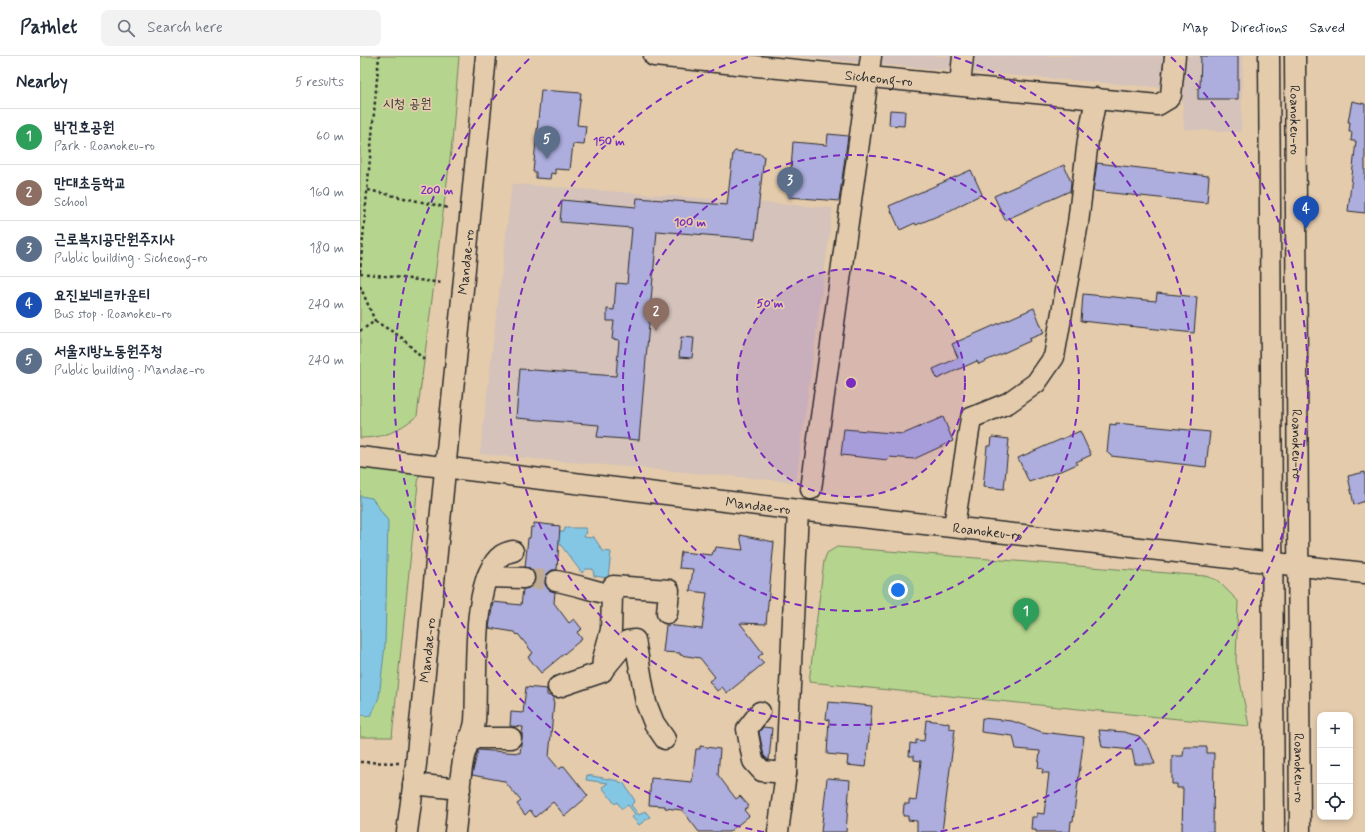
<!DOCTYPE html>
<html lang="en">
<head>
<meta charset="utf-8">
<style>
  body { margin:0; font-family:Mynerve,"Poor Story",sans-serif; background:#f2f2f3; color:#1f2937 }
  .controls { position:absolute; right:12px; bottom:12px; display:grid; overflow:hidden; border-radius:8px; box-shadow:0 2px 6px #0003 }
  .controls button { width:36px; height:36px; display:grid; place-items:center; padding:0; border:0; border-bottom:1px solid #e0e1e3; background:#fff; color:#1f2937; font:20px sans-serif }
  .you { position:absolute; left:538px; top:534px; width:14px; height:14px; margin:-10px; border:3px solid #fff; border-radius:50%; background:#1a73e8; box-shadow:0 0 0 6px #1a73e833 }
  .badge { display:grid; place-items:center; width:26px; height:26px; border-radius:50%; background:#2563eb; color:#fff; font-size:13px; font-weight:700 }
  .pin { position:absolute; translate:-50% -33px; filter:drop-shadow(0 1px 2px #0008) }
  .pin::after { content:''; position:absolute; top:21px; width:14px; height:12px; background:inherit; clip-path:polygon(0 0,100% 0,50% 100%) }
  .list { margin:0; padding:0; list-style:none }
  h2 { display:flex; justify-content:space-between; align-items:center; height:52px; margin:0; padding:0 16px; font-size:17px }
  h2 small { font-size:13px; font-weight:400; color:#747a83 }
  .list li { display:grid; grid-template-columns:26px 1fr auto; gap:12px; align-items:center; box-sizing:border-box; height:56px; padding:0 16px; border-top:1px solid #e0e1e3 }
  .list b { display:block; font-size:15px; white-space:nowrap }
  .list p { margin:0; font-size:13px; white-space:nowrap; color:#747a83 }
  .list em { font-size:13px; font-style:normal; color:#747a83 }
  .icon { flex:none; width:22px; height:22px; fill:none; stroke:currentColor; stroke-width:2; stroke-linecap:round; stroke-linejoin:round }
  .map { position:relative; flex:none; width:1005px; height:776px; overflow:hidden }
  header { display:flex; align-items:center; gap:24px; box-sizing:border-box; height:56px; padding:0 20px; background:#fff; border-bottom:1px solid #e0e1e3 }
  header strong { font-size:19px }
  nav { display:flex; gap:22px; margin-inline-start:auto; font-size:14px }
  .search { width:280px; height:36px; background:#f2f2f3; display:flex; align-items:center; gap:10px; box-sizing:border-box; padding:0 14px; border-radius:8px; color:#747a83; font-size:15px }
  main { display:flex }
  aside { flex:1; background:#fff }
  .map>svg:first-child { display:block }
  .built { fill:#d4c2bb }
  .green { fill:#b5d58e; stroke:#70805c }
  .water { fill:#84c7e5; stroke:#60899b }
  .building { fill:#adadde; stroke:#2b2b2b }
  .lines { fill:none; stroke-linecap:round; stroke-linejoin:round }
  .minor-tunnel { stroke:#bfab92; stroke-width:20; stroke-dasharray:20 10; stroke-linecap:butt }
  .minor-casing { stroke:#2b2b2b; stroke-width:23 }
  .path { stroke:#2b2b2b; stroke-width:2.5; stroke-dasharray:3 3; stroke-linecap:butt }
  .minor { stroke:#e4cbac; stroke-width:20 }
  .ring { fill:none; stroke:#7b2cbf; stroke-width:2; stroke-dasharray:7 5 }
  .labels { text-anchor:middle; stroke-width:3.5; stroke-linejoin:round; paint-order:stroke }
  .street-label { font-size:14px; fill:#2b2b2b; stroke:#e4cbac }
  .park-label { font-size:14px; fill:#393c35; stroke:#e4cbac }
  .centre { fill:#7b2cbf; stroke:#e4cbac; stroke-width:2 }
  .ring-label { font-size:12px; text-anchor:middle; font-weight:bold; fill:#7b2cbf; stroke:#e4cbac; stroke-width:3.5; stroke-linejoin:round; paint-order:stroke }
</style>
</head>
<body>
<header>
<strong>Pathlet</strong>
<div class="search"><svg class="icon" aria-label="search" viewBox="0 0 24 24"><circle cx="10" cy="10" r="6"/><path d="M15 15l6 6"/></svg>Search here</div>
<nav><a>Map</a><a>Directions</a><a>Saved</a></nav>
</header>
<main>
<aside>
<h2>Nearby<small>5 results</small></h2>
<ul class="list">
<li><span class="badge" style="background:#2e9e5b">1</span><div><b>박건호공원</b><p>Park · Roanokeu-ro</p></div><em>60 m</em></li>
<li><span class="badge" style="background:#8d6e63">2</span><div><b>만대초등학교</b><p>School</p></div><em>160 m</em></li>
<li><span class="badge" style="background:#5c6f8a">3</span><div><b>근로복지공단원주지사</b><p>Public building · Sicheong-ro</p></div><em>180 m</em></li>
<li><span class="badge" style="background:#1a4fb4">4</span><div><b>요진보네르카운티</b><p>Bus stop · Roanokeu-ro</p></div><em>240 m</em></li>
<li><span class="badge" style="background:#5c6f8a">5</span><div><b>서울지방노동원주청</b><p>Public building · Mandae-ro</p></div><em>240 m</em></li>
</ul>
</aside>
<div class="map">
<svg width="1005" height="776" viewBox="0 0 1005 776">
  <rect width="100%" height="100%" fill="#e4cbac"/>
  <filter id="ink" filterUnits="userSpaceOnUse"><feTurbulence type="fractalNoise" baseFrequency=".025" numOctaves="2"/><feDisplacementMap in="SourceGraphic" scale="8" xChannelSelector="R" yChannelSelector="G"/><feConvolveMatrix kernelMatrix="1 2 1 2 8 2 1 2 1" color-interpolation-filters="sRGB"/></filter>
  <g filter="url(#ink)">
    <path class="built" d="M438,0h445l-2,76 -57,-3 -2,-40 -309,-25z
      M152,128l321,24 -37,274 -316,-28z"/>
    <path class="green" d="M0,0h99l-7,87 -35,273c-20,15 -31,22 -57,22z
      M0,404l60,4 -28,273h-32z
      M477,491l368,29 12,4 21,21 -2,60 13,65 -440,-44 15,-121 3,-8z"/>
    <path class="water" d="M0,440l12,2 16,23 -3,124 -6,52 -8,19 -11,-1z
      M205,472h20l2,5 -2,1 -1,3 7,1 2,-2 10,15 8,1 -3,26 -14,-2 -1,-7h-7l-4,4 -32,-42 14,1z
      M227,719l32,6 2,3 2,-2 12,19 -4,4 8,10 6,-4 5,6 -11,8 -7,-8 3,-3 -7,-9 -6,4 -5,-7 -2,2 -13,-17 6,-4 -22,-3z"/>
    <path class="building" d="M841,0h37v43h-40v-11l2,-1z
      M181,34l40,3 -4,32 9,1 -2,19 -11,-1 -3,26 -15,-1v5l-4,-1 -1,6 -14,-1v-6h-3z
      M992,45l13,3v109l-17,-2 8,-70h-5l1,-9h-3l1,-10h-2z
      M530,54l15,1 -1,15 -15,-1z
      M468,78l20,2 -9,65 -50,-4 4,-55 34,3z
      M375,95l27,3v2h2l-9,83 -98,-8 -18,209 -42,-3 2,-12 -83,-7 4,-49 96,7 3,-36 -7,-1 2,-18h-7v-12l7,1 2,-27 11,1 5,-56 -72,-6 2,-22 74,7 1,-9 90,7 6,-52z
      M737,107l112,13 -2,27 -114,-12z
      M704,109l7,17 -1,9 -65,29 -11,-24z
      M611,114l11,24 -35,18 -31,13 -1,-2 -15,7 -11,-24z
      M797,237l40,4 -3,36 -113,-12 2,-27 73,7z
      M674,252l10,25 -15,6 1,2 -51,23 -2,-3 -40,18 -4,-10 25,-11 -6,-14z
      M321,281l13,1 -2,20 -13,-1z
      M583,361l10,24 -39,18 -25,-2 -1,3 -47,-5 3,-26 59,5z
      M756,367l94,9 -4,35 -95,-11 -4,-4 3,-28 6,1z
      M720,375l11,24 -15,7 1,2 -11,5 -37,13 -11,-24z
      M632,381l17,2 -5,50 -21,-2 4,-41h4z
      M1005,416v29l-11,4 -6,-29z
      M174,467l26,3 -3,44h-5l-5,4 -2,10 4,6 6,2 -1,11 15,20 5,-4 8,10 -5,3 5,7 -41,34 -13,-16 5,-4 -15,-19 -1,1 -2,-3 -26,-4 4,-26 28,3 2,-16 6,-1 5,-4v-11l-4,-5 -5,-1 3,-29h2l1,-11h3z
      M380,479l34,7 -8,82 -26,-1 23,30 -5,4 6,6 -37,30 -5,-6 -5,4 -8,-10 6,-4 -15,-19 -20,-3v-2l-17,-1 3,-27 36,4 5,-36 -17,-2 3,-22 -14,-1 2,-16 31,3 1,-4h2l1,-4 27,3z
      M166,631l21,2v6l6,2v5h1l-5,55 10,12 5,-3 24,30 -23,20 -12,-14 -18,15 -5,-7 -5,5 -8,-11 4,-3 -17,-20 -32,-6 6,-25 42,3 3,-26 -13,-1 1,-14 12,1z
      M468,646l44,4 -6,61 -19,-2 1,-9 -21,-2 2,-34 -3,-1z
      M622,662l30,3 30,11 42,5 -11,84h-2l-1,11h-34v-2h-5l1,-13h5v-4l7,1 5,-41h-7l1,-4 -5,-1 2,-17 -24,-2 -3,-13 -32,-4z
      M566,664l23,3v5l6,1 -13,103h-25v-11l-9,-1v-4h-5l1,-12h5v-4l7,1 5,-40 -7,-1v-4h-5l1,-13 6,1v-4l8,1z
      M403,671l9,1 -3,32 -5,-4 -5,-24z
      M739,674l25,2 15,4 10,12 6,16h-20l-3,-14 -30,-3z
      M340,690l20,3 -2,26 18,24 4,-3 9,10 -5,4 5,6 -20,16h-30l-17,-22 -17,-2v-2l-16,-1 2,-27 41,4 4,-33h4z
      M824,691h23v6h7l-1,79h-31l1,-44h-6v-4h-5v-28h11z
      M467,722l23,2 -4,52h-25z"/>
    <g class="lines">
      <path class="minor-tunnel" d="M164,522l32,3"/>
      <g class="minor-casing">
        <g id="minor">
          <path id="s1" d="M294,0l504,49 10,-6 3,-4 4,-39"/>
          <path d="M909,0l5,776"/>
          <path id="s2" d="M935,0l5,776"/>
          <path d="M600,29l3,-29"/>
          <path id="s3" d="M0,401l438,53 567,63"/>
          <path d="M451,433l60,-433"/>
          <path d="M594,470l17,-108 37,-15 28,-20 18,-26 24,-134 10,-83 8,-42"/>
          <path d="M127,521l37,1"/>
          <path d="M196,525c19,3 37,10 56,14l-1,35 -8,29 -1,13 -44,15"/>
          <path d="M252,539l1,-9 56,4 -2,23"/>
          <path d="M243,614l24,-29 8,-1 11,63 8,20 11,16"/>
          <path d="M400,656l-13,17 6,32 9,10 24,2"/>
          <path d="M109,682h42"/>
          <path d="M53,728l47,5"/>
          <path id="s4" d="M47,776l9,-68 70,-708"/>
          <path d="M95,776c3,-24 4,-53 9,-76 3,-11 10,-24 11,-35 3,-37 -6,-143 27,-166 3,-2 7,-3 11,-4"/>
          <path d="M418,776l8,-59 12,-263"/>
        </g>
      </g>
      <path class="path" d="M8,134l81,18
        M0,216l19,-216
        M0,217l83,10
        M0,230l15,35
        M0,275l15,-10 26,16 23,23
        M0,706l39,1"/>
      <use href="#minor" class="minor"/>
    </g>
  </g>
  <circle cx="491" cy="327" r="114" fill="#7b2cbf" fill-opacity=".12"/>
  <g class="ring">
    <circle cx="491" cy="327" r="114"/>
    <circle cx="491" cy="327" r="228"/>
    <path d="M594 1A342 342 0 1 1 388 1"/>
    <path d="M404 776A457 457 0 0 1 171 1M811 1A457 457 0 0 1 578 776"/>
  </g>
  <g class="labels">
    <g class="street-label">
      <text dy="5" stroke="none"><textPath href="#s1" startOffset="226">Sicheong-ro</textPath></text>
      <text dy="5" stroke="none"><textPath href="#s2" startOffset="64">Roanokeu-ro</textPath></text>
      <text dy="5" stroke="none"><textPath href="#s4" startOffset="573">Mandae-ro</textPath></text>
      <text dy="5" stroke="none"><textPath href="#s2" startOffset="388">Roanokeu-ro</textPath></text>
      <text dy="5" stroke="none"><textPath href="#s3" startOffset="401">Mandae-ro</textPath></text>
      <text dy="5" stroke="none"><textPath href="#s3" startOffset="632">Roanokeu-ro</textPath></text>
      <text dy="5" stroke="none"><textPath href="#s4" startOffset="183">Mandae-ro</textPath></text>
      <text dy="5" stroke="none"><textPath href="#s2" startOffset="712">Roanokeu-ro</textPath></text>
    </g>
    <g class="park-label">
      <text x="47" y="52">시청 공원</text>
    </g>
  </g>
  <circle cx="491" cy="327" r="6" class="centre"/>
  <g class="ring-label">
    <text x="249" y="89">150 m</text>
    <text x="77" y="138">200 m</text>
    <text x="330" y="170">100 m</text>
    <text x="410" y="251">50 m</text>
  </g>
</svg>
<div class="controls">
<button>+</button>
<button>−</button>
<button><svg class="icon" aria-label="locate" viewBox="0 0 24 24"><circle cx="12" cy="12" r="6"/><path d="M12 2v4M12 18v4M2 12h4M18 12h4"/></svg></button>
</div>
<div class="you"></div>
<div class="pin badge" style="left:666px;top:575px;background:#2e9e5b">1</div>
<div class="pin badge" style="left:296px;top:275px;background:#8d6e63">2</div>
<div class="pin badge" style="left:430px;top:144px;background:#5c6f8a">3</div>
<div class="pin badge" style="left:946px;top:173px;background:#1a4fb4">4</div>
<div class="pin badge" style="left:187px;top:103px;background:#5c6f8a">5</div>
</div>
</main>
</body>
</html>
